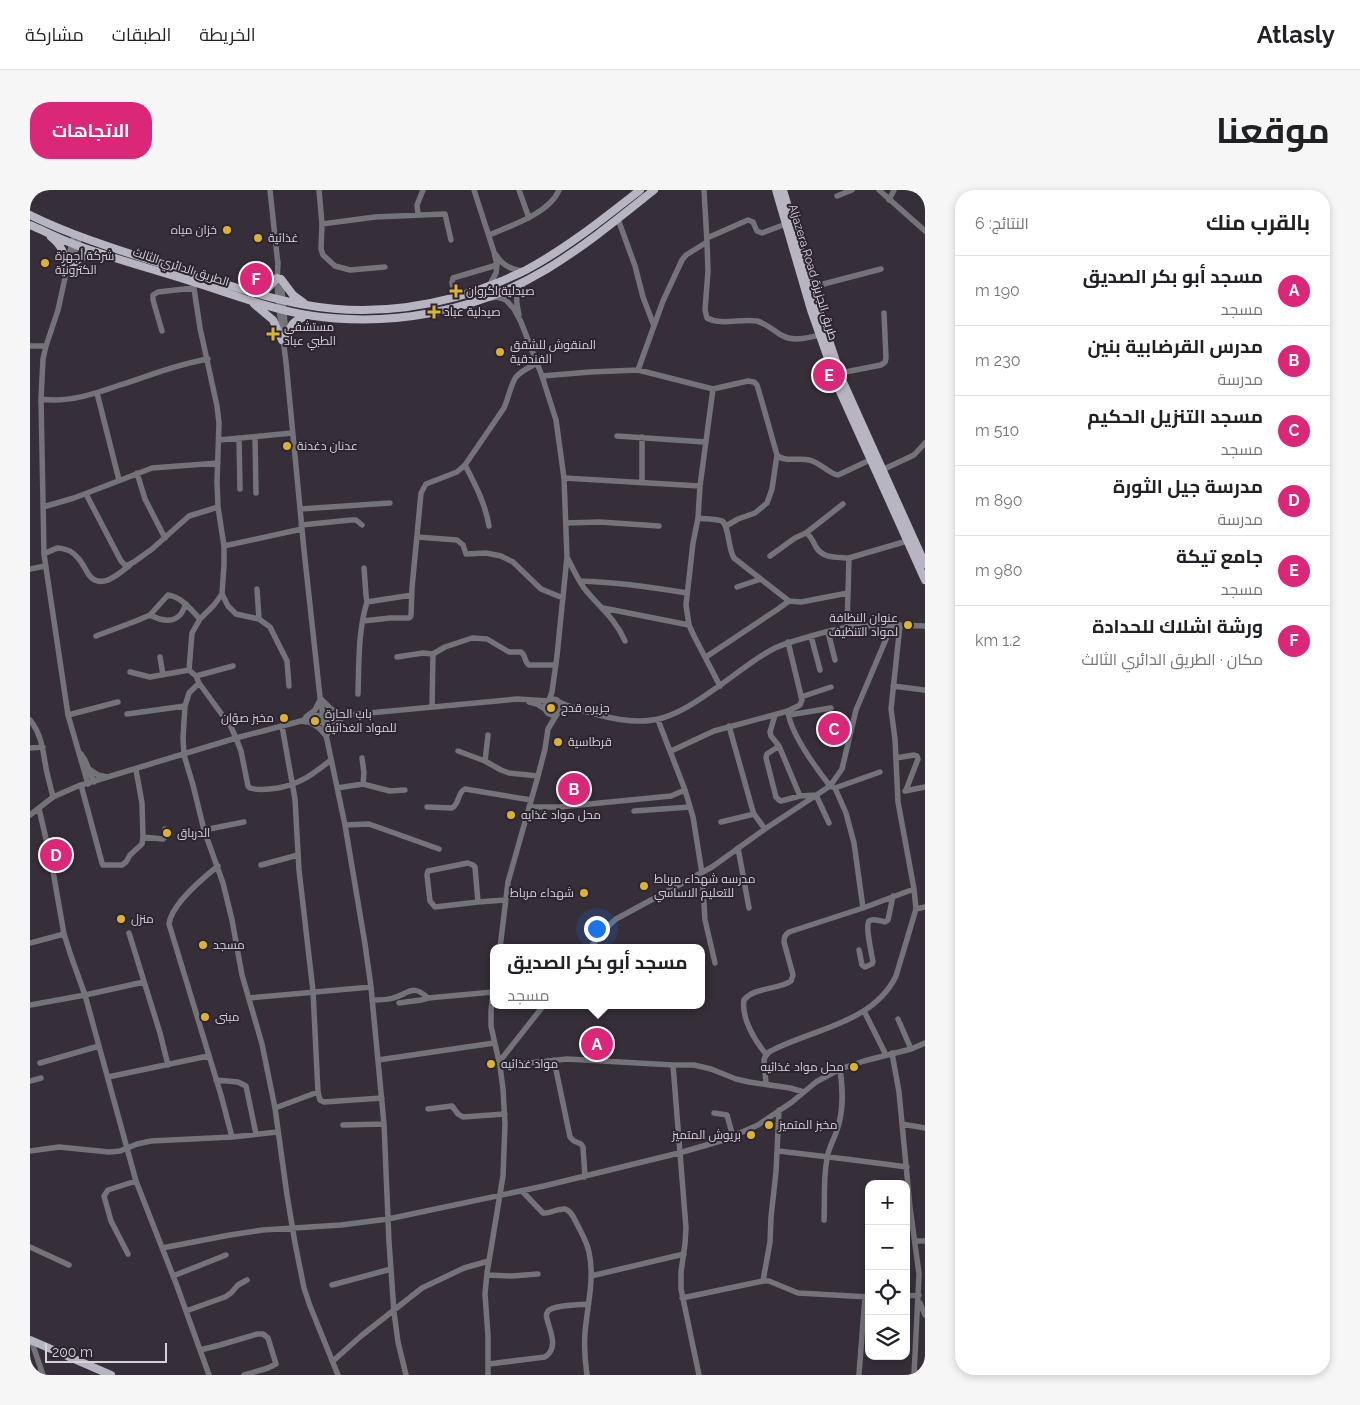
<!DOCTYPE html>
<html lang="ar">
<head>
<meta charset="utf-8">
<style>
  body { margin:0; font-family:Raleway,Cairo,sans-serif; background:#f6f6f6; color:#202124; direction:rtl }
  .controls { position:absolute; right:15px; bottom:15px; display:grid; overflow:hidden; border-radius:10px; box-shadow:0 2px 8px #0003 }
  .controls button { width:45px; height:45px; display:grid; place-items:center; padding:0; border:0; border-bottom:1px solid #e0e0e0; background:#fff; color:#202124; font:25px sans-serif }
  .scale { position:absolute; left:15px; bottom:12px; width:122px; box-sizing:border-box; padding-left:5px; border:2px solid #d7d2d9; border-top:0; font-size:14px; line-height:18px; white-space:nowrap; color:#d7d2d9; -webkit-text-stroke:4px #2c242f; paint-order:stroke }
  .you { position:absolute; left:566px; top:738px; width:18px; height:18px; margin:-12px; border:4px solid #fff; border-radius:50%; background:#1a73e8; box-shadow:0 0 0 8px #1a73e833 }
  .badge { display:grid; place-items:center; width:32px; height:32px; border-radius:50%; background:#db2777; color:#fff; font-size:16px; font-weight:700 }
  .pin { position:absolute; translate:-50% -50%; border:2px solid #fff; box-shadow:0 1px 5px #0006 }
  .popup { position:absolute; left:460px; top:754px; width:215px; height:65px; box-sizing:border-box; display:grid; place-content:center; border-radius:10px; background:#fff; filter:drop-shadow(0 1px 4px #0005); font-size:16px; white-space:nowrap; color:#757577 }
  .popup b { font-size:19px; color:#202124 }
  .popup::after { content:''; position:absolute; left:50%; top:100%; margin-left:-10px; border:10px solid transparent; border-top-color:#fff }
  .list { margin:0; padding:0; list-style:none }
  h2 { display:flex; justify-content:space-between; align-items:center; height:65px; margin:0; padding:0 20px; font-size:21px }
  h2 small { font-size:16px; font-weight:400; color:#757577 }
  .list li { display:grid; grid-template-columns:32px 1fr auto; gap:15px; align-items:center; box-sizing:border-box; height:70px; padding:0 20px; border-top:1px solid #e0e0e0 }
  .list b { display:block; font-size:19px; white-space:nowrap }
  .list p { margin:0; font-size:16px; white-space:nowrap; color:#757577 }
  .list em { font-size:16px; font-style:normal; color:#757577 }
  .icon { flex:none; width:28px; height:28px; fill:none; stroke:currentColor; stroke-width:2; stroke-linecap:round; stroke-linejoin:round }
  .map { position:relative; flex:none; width:895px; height:1185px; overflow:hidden; direction:ltr; border-radius:20px }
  header { display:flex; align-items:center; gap:30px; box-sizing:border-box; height:70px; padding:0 25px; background:#fff; border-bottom:1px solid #e0e0e0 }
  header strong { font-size:24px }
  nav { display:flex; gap:28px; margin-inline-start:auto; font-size:18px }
  .intro { display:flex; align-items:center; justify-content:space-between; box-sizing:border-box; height:120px; padding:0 30px }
  h1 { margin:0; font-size:35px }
  .button { padding:12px 22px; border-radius:20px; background:#db2777; color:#fff; font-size:18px; font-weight:700 }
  main { display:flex; gap:30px; padding:0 30px }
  aside { flex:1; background:#fff; border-radius:20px; box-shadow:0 2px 8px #0003 }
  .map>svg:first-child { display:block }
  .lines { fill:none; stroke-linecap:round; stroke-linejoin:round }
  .minor { stroke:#74737a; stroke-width:5.5 }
  .major { stroke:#b6b5c1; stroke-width:8 }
  .poi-dot { fill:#dcb233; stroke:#2c242f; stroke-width:2 }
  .labels { text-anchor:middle; stroke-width:4; stroke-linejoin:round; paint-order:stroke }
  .poi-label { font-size:12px; fill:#d7d2d9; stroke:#2c242f; text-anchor:start }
  .street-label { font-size:12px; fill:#d7d2d9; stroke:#2c242f }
</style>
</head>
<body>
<header>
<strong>Atlasly</strong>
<nav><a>الخريطة</a><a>الطبقات</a><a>مشاركة</a></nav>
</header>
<div class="intro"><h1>موقعنا</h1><a class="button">الاتجاهات</a></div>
<main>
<aside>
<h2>بالقرب منك<small>النتائج: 6</small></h2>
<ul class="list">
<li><span class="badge">A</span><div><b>مسجد أبو بكر الصديق</b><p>مسجد</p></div><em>190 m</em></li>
<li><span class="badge">B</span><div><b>مدرس القرضابية بنين</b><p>مدرسة</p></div><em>230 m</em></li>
<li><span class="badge">C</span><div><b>مسجد التنزيل الحكيم</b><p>مسجد</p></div><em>510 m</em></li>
<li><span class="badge">D</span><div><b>مدرسة جيل الثورة</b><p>مدرسة</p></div><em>890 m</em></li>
<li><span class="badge">E</span><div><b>جامع تيكة</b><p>مسجد</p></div><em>980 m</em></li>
<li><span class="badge">F</span><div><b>ورشة اشلاك للحدادة</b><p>مكان · الطريق الدائري الثالث</p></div><em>1.2 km</em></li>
</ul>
</aside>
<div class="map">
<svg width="895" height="1185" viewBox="0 0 895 1185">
  <rect width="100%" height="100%" fill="#362e39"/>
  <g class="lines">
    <path class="minor" d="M240,0l8,75
      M289,0l3,34 -1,25 2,6 12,11 15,4 35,-3
      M444,0l20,62 3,13 -1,8 -7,13
      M489,0l10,28
      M674,0l3,52 1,29 -3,39 2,8c15,8 34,0 50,3 10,3 16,9 24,14 12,7 26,3 39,0
      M849,0l46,41
      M807,6l15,-6
      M859,10l5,-10
      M388,24l-1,-9 6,-15
      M588,29l17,47 8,31 11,29
      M292,34l53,-7 70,-3 6,26
      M459,45c21,-9 61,-22 70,-45
      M677,48l41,-18 5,2 4,9 5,2 24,-9
      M43,49l-7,28 -1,11 -7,32 -12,36 -3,13 -2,40 3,155 24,161 20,69
      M466,65c7,11 15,14 27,16
      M248,72l-1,22 2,25 7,53 18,188 16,147 6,38 19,90 20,119 6,43 13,137 5,118 5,70 4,30 8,33
      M40,77l10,-30
      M251,89l5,56
      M782,97l69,-18
      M425,108l-3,-15 1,-5 44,-13
      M461,108l6,-1 9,3 8,9 7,13 21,54 14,44 8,58 3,79 -10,99 -5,36 -3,8
      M489,125c-3,-15 -5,-21 6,-33
      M132,141l-9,-31v-5l5,-3 36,-4
      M0,156h16
      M608,180l25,-69 19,-41 4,-5 21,-13
      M810,183l41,-8 4,-3 1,-4 -2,-45
      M512,186l48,-4 48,-2 75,19 35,-8 6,1 3,3 5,17 15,53 -5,34 -5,14 -12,10 -17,6 -12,7
      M683,199l-13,97 -2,32 -5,25 -7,62 3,20 5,11 26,50
      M67,203l22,87
      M11,209c27,4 53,-5 79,-14 29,-9 57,-21 88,-26
      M587,246l88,6
      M225,247l1,56
      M209,248l1,51
      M189,250l73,-7
      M747,265c8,8 21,2 32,5 11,2 20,14 29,15l32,-15
      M435,275c11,21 20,38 24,61
      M852,280l32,-15 11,-12
      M107,283l8,26 20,39
      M534,288l136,8
      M612,293v-46
      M56,304l35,67 5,5 8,-4 18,-13 37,-33 29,-9
      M13,317l31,-9 78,-30 66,-5
      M270,319l90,-6
      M668,328c6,1 19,1 24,3 7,4 6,28 12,37l55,43 12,1 47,-9
      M536,333l34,-1 59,4
      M271,335l50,-5h5l6,5
      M776,343c5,3 7,8 10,14 7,12 21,10 33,11
      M387,347l40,3 6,5 3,9 20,-1 15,3 12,6 28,27 22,9
      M194,356l78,-17
      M14,364c4,-2 10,-5 14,-6 4,0 9,2 12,3 10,6 13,15 19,24 12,16 31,-2 41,-10
      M740,366l25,-18 11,-5 37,-29
      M537,367c5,10 11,23 17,31 15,19 31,30 41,53
      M334,378l2,27 1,7
      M0,379l15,-3
      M550,391c36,1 71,6 107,12
      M707,397l24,-8
      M227,399l2,30
      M192,404l6,12 8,8 23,5 11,8 17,34 2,25
      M573,418l86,17
      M120,425c8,4 22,9 30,0 3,-3 4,-7 6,-11
      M333,431l27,-3h19l2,-2 1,-28 9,-95 5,-9 31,-12 8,-7 39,-57c4,-9 7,-24 12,-31 5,-6 14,-10 21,-14
      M817,437l2,-69 58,-17
      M798,442l7,28
      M66,446l40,-15 14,-6 18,-20c14,2 23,15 32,24
      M781,446l9,34
      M130,467l3,18
      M367,467l26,-4 10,1
      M676,467l72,-48 11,-8
      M159,480l3,-37 8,-14 14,-14 8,-11 2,-29v-19l-6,-39 -1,-25 2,-59 -2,-17 -17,-78 -7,-46
      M159,480l7,6 3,7 32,44 5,11 5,13 7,35 2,2c9,3 19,1 28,0 24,-5 35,-14 53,-28
      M100,482l20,5 39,-7
      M166,486l37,-10
      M169,493l-10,10 -4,13 -2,32 1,17 9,30 11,45 19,53 9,37 10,55 20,69 13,64 12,87 8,48 9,45 6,18 28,69
      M863,496l31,4
      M328,504c1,-31 0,-63 9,-92l45,-7
      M771,507l30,-10
      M291,509l10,10 8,4
      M515 517a8 8 0 1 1 16 0a8 8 0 1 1-16 0Z
      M499,512l8,2 9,6
      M529,512c13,6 27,10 40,13 55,15 76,2 120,-29 19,-13 36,-28 56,-38 11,-5 22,-8 33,-11 13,-4 27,-8 41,-10 25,-2 51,-2 76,-1
      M402,517l1,-53 12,-7 27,-9 15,1 22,13h12c5,3 3,10 8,13h27
      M529,523l10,-2h9
      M97,524l58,-8
      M38,525l50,-13
      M745,525l-5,17 1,4 8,10 21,50
      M759,525l42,-7
      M276,527l9,-7 5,-10
      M0,530c13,16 13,34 17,53 2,8 4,16 6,24
      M628,530l27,70 8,27 9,56 3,47 10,43
      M271,531c14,3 35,1 47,-6
      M281,533l8,5 7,8
      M699,536l23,82 2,6 11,15
      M296,545l14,-15
      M749,556l-12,8 -1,4 10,39 3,3 2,1 19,-5 16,-1 13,28
      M0,558l13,-1
      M428,561l27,10 16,9 8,3 29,3
      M641,561l43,-20 74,-20
      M51,564l4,6 9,22
      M332,568l2,15 -1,11
      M866,568l18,-3 3,1 1,3 -12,31
      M455,571l3,-26
      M59,579l9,6 9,2
      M51,595l21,78 1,2h19l4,-3 4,-7 12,-11 1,-7 -1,-34 -6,-33
      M307,598l26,-4 27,7 15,-1
      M805,598l45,-16
      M875,601l20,-4
      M397,617l25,1c8,-4 5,-16 13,-19l66,11
      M499,617h30l112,-11 14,-6
      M9,619l12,51 13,74 7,22 14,39 51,186 41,105 32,89
      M604,621l56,-4
      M0,625l23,-18 25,-11 158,-48 65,-17c11,-7 35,-8 47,-6l169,-16 32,2
      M691,632l33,-8
      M315,635l24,-1 70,25
      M174,640l40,-8
      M113,647l20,2 3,-3 -1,-7
      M708,658l11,60
      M231,675l37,-10
      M188,676c-15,12 -47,39 -49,58l52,171 11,42
      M448,712l-3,-35 -2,-2 -5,-2 -40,8 -1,4 3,26 5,6 43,-5 27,-2
      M833,718l51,-19 -16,-87 -3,-63 -4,-30 9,-84
      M886,719l9,-2
      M99,743l31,100 8,32
      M0,753l34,-9
      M470,758l8,-66 30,-106 7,-27 3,-20 9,-15
      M560,758l14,-18 12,-11 96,-52 53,-38 65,-43 12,-17 14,-59 36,-85
      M829,760l3,15 3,2 7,-3 1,-2c-1,-7 -8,-36 -4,-41 4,-3 12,0 16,1l3,-2 5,-24
      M219,808l122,-11
      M342,810c7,0 15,0 21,-2 16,-4 19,-15 35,0l65,-6
      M369,813l22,-3 7,-2
      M0,815l55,-10 59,-13
      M834,821l22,44
      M868,829l13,30
      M862,863l7,39 11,115 9,67 -5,101
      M736,864c-11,-13 -25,-36 -22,-54 10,-13 34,-10 47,-19l2,-6 -9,-33c0,-5 1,-7 5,-10l74,-24 -9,-65 -8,-30 -11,-25 -5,-2c-14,-18 -40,-53 -42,-75l12,-6 2,-5 -14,-58
      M348,870l116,-17
      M524,870l16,77 4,4 7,3 2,3 2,30
      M469,872l45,-57
      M10,873l59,-17
      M643,875l13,163 -1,16 -4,28v17l18,86
      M470,876l67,-7 106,6h21l17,4 25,10 13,3 41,6 14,4
      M78,887l100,-21
      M186,890l22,2 8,4 10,48
      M0,891l11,-3
      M736,894l-2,-24 1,-3 4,-5c42,-23 104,-28 127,-76l20,-67 -2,-20
      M288,902l2,8 4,2 58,-4
      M245,918l43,-16 -5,-101 -14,-121 -4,-71 -13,-73
      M398,919l24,-3 6,8 5,3 42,-3
      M684,923l13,2 6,22
      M872,934l23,4
      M313,935l41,-1
      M0,961l29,-4 50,5 11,-1 17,-7 14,-3 81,-4 46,-5
      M748,961c43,5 86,10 129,16
      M492,1001l21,22c7,1 15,-5 22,-4 7,2 9,10 12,15 5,10 10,18 12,28 6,26 -2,55 -4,81 -1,14 0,28 2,42
      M794,1030c1,-20 -1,-41 3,-61 1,-11 7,-19 10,-29 7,-20 6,-40 3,-61
      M885,1051h10
      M0,1057l39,18
      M132,1058l68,-13 33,-5 78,-5 47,-6 156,-33 135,-33 45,-13 34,-15 34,-23 24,-20 24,-13 24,-8 47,-12 14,-6
      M98,1064l-17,-33 -7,-25 4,-6 28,-9
      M457,1085l25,1 26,-2
      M143,1086l53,-21
      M561,1086l93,-22
      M733,1091l7,-39 1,-25 5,-45 3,-62
      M302,1095l59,-16
      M876,1106l13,-1
      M652,1108l81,-17h6l29,12 71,4
      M890,1113l5,12
      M156,1121l39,-14 6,-4 7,-8 9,-5
      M1,1150l12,35
      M170,1160l20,-5 37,-11h6l5,4 8,26 -8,4 -24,7
      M303,1171l28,-25 61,-48 42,-20 25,-7
      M459,1174l56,-7c14,-9 5,-26 2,-38 -1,-3 -1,-5 1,-8 6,-6 32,-6 40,-7
      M829,1184l6,-77
      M458,1185v-39l-3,-42 2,-21 16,-97 2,-52 -2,-35 -3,-23 -9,-40v-15l2,-19"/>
    <path class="major" d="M746,0l35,120 27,77 87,193
      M753,0l30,103 30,89 82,182
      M0,25c51,25 106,40 160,58 38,12 76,25 116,32 66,12 134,2 196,-24 8,-4 16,-7 24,-11 41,-22 77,-51 114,-80
      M0,35c14,6 27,13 41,18 14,6 29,10 44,15 25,8 50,15 75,23 39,12 77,27 117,34 82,13 169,-3 240,-46 38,-23 72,-51 107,-79
      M21,47c10,8 14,16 15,30
      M38,81c8,-12 15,-16 29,-19
      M251,89l12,16 11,8
      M225,103l12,-4 10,-11
      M224,114l19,16 9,20
      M257,151c3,-18 5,-19 21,-26
      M0,1150l81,35"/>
  </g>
  <g class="poi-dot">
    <circle cx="197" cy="40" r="5"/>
    <circle cx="228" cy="48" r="5"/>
    <circle cx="15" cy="73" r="5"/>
    <path d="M423.5 93.5h5v5h5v5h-5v5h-5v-5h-5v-5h5z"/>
    <path d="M401.5 114.5h5v5h5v5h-5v5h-5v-5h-5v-5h5z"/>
    <path d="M240.5 136.5h5v5h5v5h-5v5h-5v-5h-5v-5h5z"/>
    <circle cx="470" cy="162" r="5"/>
    <circle cx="257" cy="256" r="5"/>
    <circle cx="878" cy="435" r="5"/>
    <circle cx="521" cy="518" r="5"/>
    <circle cx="254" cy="528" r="5"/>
    <circle cx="285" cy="531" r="5"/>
    <circle cx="528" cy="552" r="5"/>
    <circle cx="481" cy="625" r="5"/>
    <circle cx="137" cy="643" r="5"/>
    <circle cx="614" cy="696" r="5"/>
    <circle cx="554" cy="703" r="5"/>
    <circle cx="91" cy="729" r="5"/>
    <circle cx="173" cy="755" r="5"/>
    <circle cx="175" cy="827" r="5"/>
    <circle cx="461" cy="874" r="5"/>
    <circle cx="824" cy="877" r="5"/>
    <circle cx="739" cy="935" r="5"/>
    <circle cx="721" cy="945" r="5"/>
  </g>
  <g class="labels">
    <g class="poi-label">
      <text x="187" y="44" text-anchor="end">خزان مياه</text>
      <text x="238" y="52">غذائية</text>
      <text x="25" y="70">شركة أجهزة<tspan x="25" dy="14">الكترونية</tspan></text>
      <text x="436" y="105">صيدلية اكروان</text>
      <text x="414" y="126">صيدلية عباد</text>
      <text x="254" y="141">مستشفى<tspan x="254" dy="14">الطبي عباد</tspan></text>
      <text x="480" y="159">المنقوش للشقق<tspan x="480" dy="14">الفندقية</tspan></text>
      <text x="267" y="260">عدنان دغدنة</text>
      <text x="868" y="432" text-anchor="end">عنوان النظافة<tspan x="868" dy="14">لمواد التنظيف</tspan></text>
      <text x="531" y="522">جزيره قدح</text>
      <text x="295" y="528">باب الحارة<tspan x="295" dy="14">للمواد الغذائية</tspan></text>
      <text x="244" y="532" text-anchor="end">مخبز صوّان</text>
      <text x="538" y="556">قرطاسية</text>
      <text x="491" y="629">محل مواد غذايه</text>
      <text x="147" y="647">الدرباق</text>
      <text x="624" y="693">مدرسه شهداء مرباط<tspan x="624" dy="14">للتعليم الاساسي</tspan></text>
      <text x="544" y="707" text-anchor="end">شهداء مرباط</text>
      <text x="101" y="733">منزل</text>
      <text x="183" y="759">مسجد</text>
      <text x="185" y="831">مبنى</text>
      <text x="471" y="878">مواد غذائيه</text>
      <text x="814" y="881" text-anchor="end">محل مواد غذائيه</text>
      <text x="749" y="939">مخبز المتميز</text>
      <text x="711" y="949" text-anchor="end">بريوش المتميز</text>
    </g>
    <g class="street-label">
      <text transform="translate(151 77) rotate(18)" y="4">الطريق الدائري الثالث</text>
      <text transform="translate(783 82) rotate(73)" y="4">Aljazera Road طريق الجزيزة</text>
    </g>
  </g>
</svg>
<div class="controls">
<button>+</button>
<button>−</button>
<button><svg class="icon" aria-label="locate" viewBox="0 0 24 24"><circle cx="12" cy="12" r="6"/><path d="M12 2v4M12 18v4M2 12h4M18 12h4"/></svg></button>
<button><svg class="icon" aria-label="layers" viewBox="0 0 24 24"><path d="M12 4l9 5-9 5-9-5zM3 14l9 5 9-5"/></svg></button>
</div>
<div class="scale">200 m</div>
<div class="you"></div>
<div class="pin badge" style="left:567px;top:854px">A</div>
<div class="popup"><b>مسجد أبو بكر الصديق</b>مسجد</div>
<div class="pin badge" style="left:544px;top:599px">B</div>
<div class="pin badge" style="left:804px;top:539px">C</div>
<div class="pin badge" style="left:26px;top:665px">D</div>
<div class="pin badge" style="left:799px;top:185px">E</div>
<div class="pin badge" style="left:226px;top:89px">F</div>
</div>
</main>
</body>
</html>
